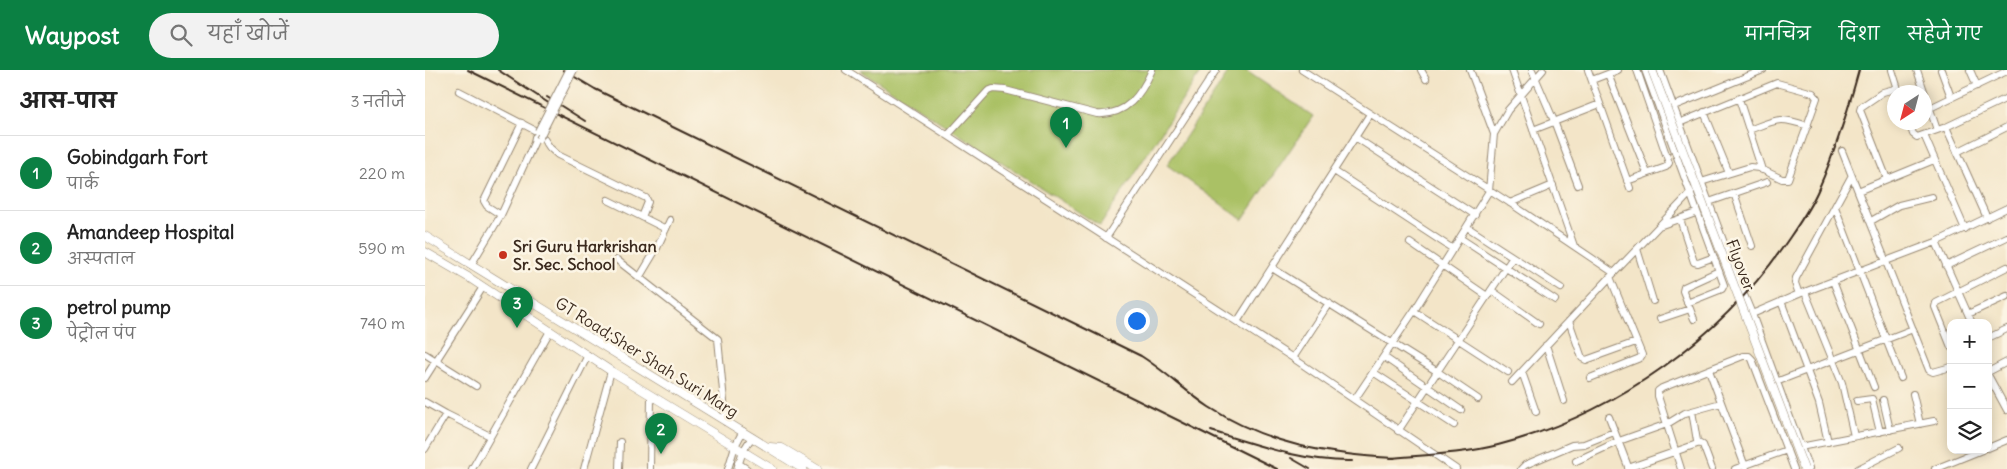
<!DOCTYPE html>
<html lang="hi">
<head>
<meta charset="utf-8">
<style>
  body { margin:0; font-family:Delius,"Playpen Sans Deva",sans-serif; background:#f2f2f2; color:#222 }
  .controls { position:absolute; right:15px; bottom:15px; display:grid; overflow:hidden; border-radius:10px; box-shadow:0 2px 12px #0003 }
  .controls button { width:45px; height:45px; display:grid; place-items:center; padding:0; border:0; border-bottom:1px solid #e0e0e0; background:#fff; color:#222; font:25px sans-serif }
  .compass { position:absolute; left:1462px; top:15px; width:45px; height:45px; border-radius:50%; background:#fff; box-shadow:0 2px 12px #0003; rotate:216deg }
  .you { position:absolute; left:711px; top:250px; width:18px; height:18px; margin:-12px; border:4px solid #fff; border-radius:50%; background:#1a73e8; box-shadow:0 0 0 8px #1a73e833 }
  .badge { display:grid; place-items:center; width:32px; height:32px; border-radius:50%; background:#0b8043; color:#fff; font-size:16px; font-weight:700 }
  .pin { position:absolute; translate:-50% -41px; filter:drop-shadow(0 1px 2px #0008) }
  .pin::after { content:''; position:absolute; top:26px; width:18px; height:15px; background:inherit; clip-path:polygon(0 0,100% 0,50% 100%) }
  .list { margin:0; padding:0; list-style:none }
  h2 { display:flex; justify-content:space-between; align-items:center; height:65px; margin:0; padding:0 20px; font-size:21px }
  h2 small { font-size:16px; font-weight:400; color:#767676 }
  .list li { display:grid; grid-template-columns:32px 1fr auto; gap:15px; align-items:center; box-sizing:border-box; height:75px; padding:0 20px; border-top:1px solid #e0e0e0 }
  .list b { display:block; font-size:19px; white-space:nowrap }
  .list p { margin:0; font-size:16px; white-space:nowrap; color:#767676 }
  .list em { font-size:16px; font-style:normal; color:#767676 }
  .icon { flex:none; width:28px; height:28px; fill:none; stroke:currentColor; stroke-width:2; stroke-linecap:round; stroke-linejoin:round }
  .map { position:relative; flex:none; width:1582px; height:399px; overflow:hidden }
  header { display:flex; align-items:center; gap:30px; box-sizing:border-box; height:70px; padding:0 25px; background:#0b8043; color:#fff }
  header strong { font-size:24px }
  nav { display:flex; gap:28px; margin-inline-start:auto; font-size:18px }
  .search { width:350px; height:45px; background:#f2f2f2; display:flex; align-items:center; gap:12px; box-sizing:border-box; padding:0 18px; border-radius:28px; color:#767676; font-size:19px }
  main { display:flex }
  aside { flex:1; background:#fff }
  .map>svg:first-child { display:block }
  .green { fill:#aac165; stroke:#727642 }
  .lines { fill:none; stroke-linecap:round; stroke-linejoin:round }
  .minor-casing { stroke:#978873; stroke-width:8 }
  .major-casing { stroke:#978873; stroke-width:9 }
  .minor { stroke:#fff; stroke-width:6 }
  .major { stroke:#fff; stroke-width:8 }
  .rail { stroke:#3b2a1e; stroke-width:2 }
  .minor-bridge-casing { stroke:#978873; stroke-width:8; stroke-linecap:butt }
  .major-bridge-casing { stroke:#978873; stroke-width:9; stroke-linecap:butt }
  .minor-bridge { stroke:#fff; stroke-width:6 }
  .major-bridge { stroke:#fff; stroke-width:8 }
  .poi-dot { fill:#c8321e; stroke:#fcf5e5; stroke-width:2 }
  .labels { text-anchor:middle; stroke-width:5; stroke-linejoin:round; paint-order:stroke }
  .poi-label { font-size:16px; font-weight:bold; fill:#3b2a1e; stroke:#fcf5e5; text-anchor:start }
  .street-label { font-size:16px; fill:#3b2a1e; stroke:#fcf5e5 }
</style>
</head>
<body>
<header>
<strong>Waypost</strong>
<div class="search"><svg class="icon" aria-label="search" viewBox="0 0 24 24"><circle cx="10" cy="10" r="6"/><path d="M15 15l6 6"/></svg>यहाँ खोजें</div>
<nav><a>मानचित्र</a><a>दिशा</a><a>सहेजे गए</a></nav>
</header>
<main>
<aside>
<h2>आस-पास<small>3 नतीजे</small></h2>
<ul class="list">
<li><span class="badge">1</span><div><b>Gobindgarh Fort</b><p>पार्क</p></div><em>220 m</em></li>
<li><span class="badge">2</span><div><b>Amandeep Hospital</b><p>अस्पताल</p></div><em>590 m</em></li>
<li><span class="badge">3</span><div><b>petrol pump</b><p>पेट्रोल पंप</p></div><em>740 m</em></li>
</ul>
</aside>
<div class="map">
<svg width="1582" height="399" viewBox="0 0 1582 399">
  <rect width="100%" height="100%" fill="#fcf5e5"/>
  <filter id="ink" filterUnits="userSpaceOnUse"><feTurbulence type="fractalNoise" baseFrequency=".02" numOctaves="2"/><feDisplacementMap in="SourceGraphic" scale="10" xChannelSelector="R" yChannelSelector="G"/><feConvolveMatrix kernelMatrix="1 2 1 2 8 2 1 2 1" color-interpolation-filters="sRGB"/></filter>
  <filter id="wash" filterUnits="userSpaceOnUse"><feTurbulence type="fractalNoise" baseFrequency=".0096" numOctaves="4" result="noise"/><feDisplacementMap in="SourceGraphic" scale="20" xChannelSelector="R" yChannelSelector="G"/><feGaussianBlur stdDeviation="1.12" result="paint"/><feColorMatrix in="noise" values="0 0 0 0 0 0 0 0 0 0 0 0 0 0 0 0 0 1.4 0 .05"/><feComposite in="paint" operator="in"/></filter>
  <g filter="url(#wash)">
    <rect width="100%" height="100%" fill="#f3e5c8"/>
    <path class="green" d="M435,0h342l-102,156z
      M805,0h15l68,46 -70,104 -76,-55z"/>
  </g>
  <g filter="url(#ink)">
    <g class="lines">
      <g class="minor-casing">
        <path id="minor" d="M421,0l447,288 163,111
          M877,0l208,133 104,70
          M996,0l5,9
          M1045,0l24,64
          M1087,0l62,176
          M1107,0l22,51 24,64
          M1163,0l42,118
          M1220,0l79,215 -2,4 -35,14
          M1235,0l77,208 15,36
          M1467,0l7,22
          M1492,0l20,60
          M1516,0l10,27
          M1545,0l7,16
          M1183,4l39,99
          M1167,10l26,-10
          M34,21l81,42 10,15 8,7 88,43 2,4 -6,15
          M1314,29l23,71
          M1249,36l89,-36
          M1505,38l77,-37
          M1279,42l25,61
          M1484,52l4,12 4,3 29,-10 61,-29
          M1521,57l41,91
          M1108,60l67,-26
          M1324,60c29,-11 29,-14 59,-4
          M523,65l40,-44 5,-2 12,1 92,24c29,2 44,-19 55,-44
          M1499,65l41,94
          M930,67l120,78
          M1417,81l87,219 4,2 18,-5
          M1532,82l50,-25
          M909,101l119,78
          M1462,109l-27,-69 1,-3 22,-15 15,-4
          M1202,111l39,-14 3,-4 -32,-93
          M1433,121l76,-31
          M1309,123l18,53
          M183,130l58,29
          M1284,132l58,-20
          M1085,133l43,-18
          M1410,137l66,171
          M76,145l-14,-9 -3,-5 38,-78
          M1255,149l14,43 4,1 16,-6
          M1446,151l28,-16 33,-8
          M1234,156l34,-12
          M1042,157l94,61
          M681,168l110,-168
          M1035,168l95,62
          M1511,172l36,81
          M985,173l77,53
          M1212,179l16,52
          M192,190l101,79 8,83
          M46,195l30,-50 33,-72 1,-6
          M1521,196l61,-29
          M847,198l166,104 40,27
          M214,208l18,-30 13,-28
          M1408,211l41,106
          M1066,220l48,34
          M1380,222l37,91 12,53
          M1374,224l-4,-11 1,-5 55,-101
          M1356,231l38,102 9,39
          M989,241l94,61
          M1543,244l39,-18
          M1235,249l30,-10
          M1269,249l-11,-28 1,-4 35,-16
          M1144,251l13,37 4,2 50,-18
          M812,252l133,-208
          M1563,268l19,-9
          M1121,275l18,56
          M1526,277l-16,-40 1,-4 71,-36
          M0,284l51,32
          M959,287l77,53
          M868,288l36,-55
          M1284,300l37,99
          M948,302l81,53
          M1097,302l14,40
          M1563,302l19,-10
          M1563,305l19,35
          M0,308l58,-91
          M1165,308l50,-20 2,-3 -32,-78
          M1087,312l102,-109 87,-91 49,-15 9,1 23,11h6l29,-81 -4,-5 -36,-10 -98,40
          M1351,312l137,-53
          M1488,324l7,30
          M930,329l59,-88 75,-120 5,-57 14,-24 35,-40
          M1458,330l7,30
          M1432,331l15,-2 8,33
          M0,332l21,12 -21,35
          M1267,341l5,30 6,4 9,24
          M21,344l44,22
          M1184,347l20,52
          M973,361l115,-174
          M1375,377l134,-26
          M1563,378l19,-8
          M1151,391l43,-20 48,-17 18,-11 36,-10
          M313,393l9,6
          M1203,398l72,-25
          M47,399l78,-138
          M106,399l57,-114
          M159,399l27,-98
          M194,399l1,-27
          M225,399l1,-73
          M303,399l7,-23 8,-15
          M312,399l6,-18 9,-14
          M1096,399l4,-4 47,-20 12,-1 30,-12
          M1256,399l-23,-73v-5l4,-3 81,-32h6l3,3 42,110
          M1310,399l52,-19
          M1384,399l-57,-155 47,-20 137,-52 71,-34
          M1433,399l41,-21
          M1510,399l47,-19"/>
      </g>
      <g class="major-casing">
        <path id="major" d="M0,166l378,233
          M0,182l43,25 143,94 161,98
          M345,377l12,1 35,21"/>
      </g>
      <use href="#minor" class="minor"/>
      <use href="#major" class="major"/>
      <path class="rail" d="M43,0l809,399
        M73,0l52,34
        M138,0l32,19 546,267c24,15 44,35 68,51 57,37 119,48 186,51
        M122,27l38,24
        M786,361c46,14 93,31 141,30
        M866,388l19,11
        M965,388c35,-3 73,-4 108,-13 117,-30 225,-108 292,-208 11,-16 22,-32 29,-49 17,-38 29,-78 40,-118"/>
      <g class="minor-bridge-casing">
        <path id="minor-bridge" d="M113,61l31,-61
          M114,69l35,-69"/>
      </g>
      <g class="major-bridge-casing">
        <path id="major-bridge" d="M1227,0l152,399"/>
      </g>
      <use href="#minor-bridge" class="minor-bridge"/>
      <use href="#major-bridge" class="major-bridge"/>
    </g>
  </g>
  <circle class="poi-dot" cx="78" cy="185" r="5"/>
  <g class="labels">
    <g class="poi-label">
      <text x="88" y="182">Sri Guru Harkrishan<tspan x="88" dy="18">Sr. Sec. School</tspan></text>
    </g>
    <g class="street-label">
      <text transform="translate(1316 195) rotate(69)" y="6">Flyover</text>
      <text transform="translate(222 287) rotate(32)" y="6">GT Road;Sher Shah Suri Marg</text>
    </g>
  </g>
</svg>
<div class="controls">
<button>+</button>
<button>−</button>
<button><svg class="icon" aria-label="layers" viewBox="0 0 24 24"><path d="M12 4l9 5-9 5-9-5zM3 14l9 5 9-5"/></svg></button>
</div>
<svg class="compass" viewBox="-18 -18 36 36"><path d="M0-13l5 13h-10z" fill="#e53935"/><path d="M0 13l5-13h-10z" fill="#767676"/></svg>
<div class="you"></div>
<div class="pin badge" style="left:641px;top:78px">1</div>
<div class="pin badge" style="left:236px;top:384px">2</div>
<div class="pin badge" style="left:92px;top:258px">3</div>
</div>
</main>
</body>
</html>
